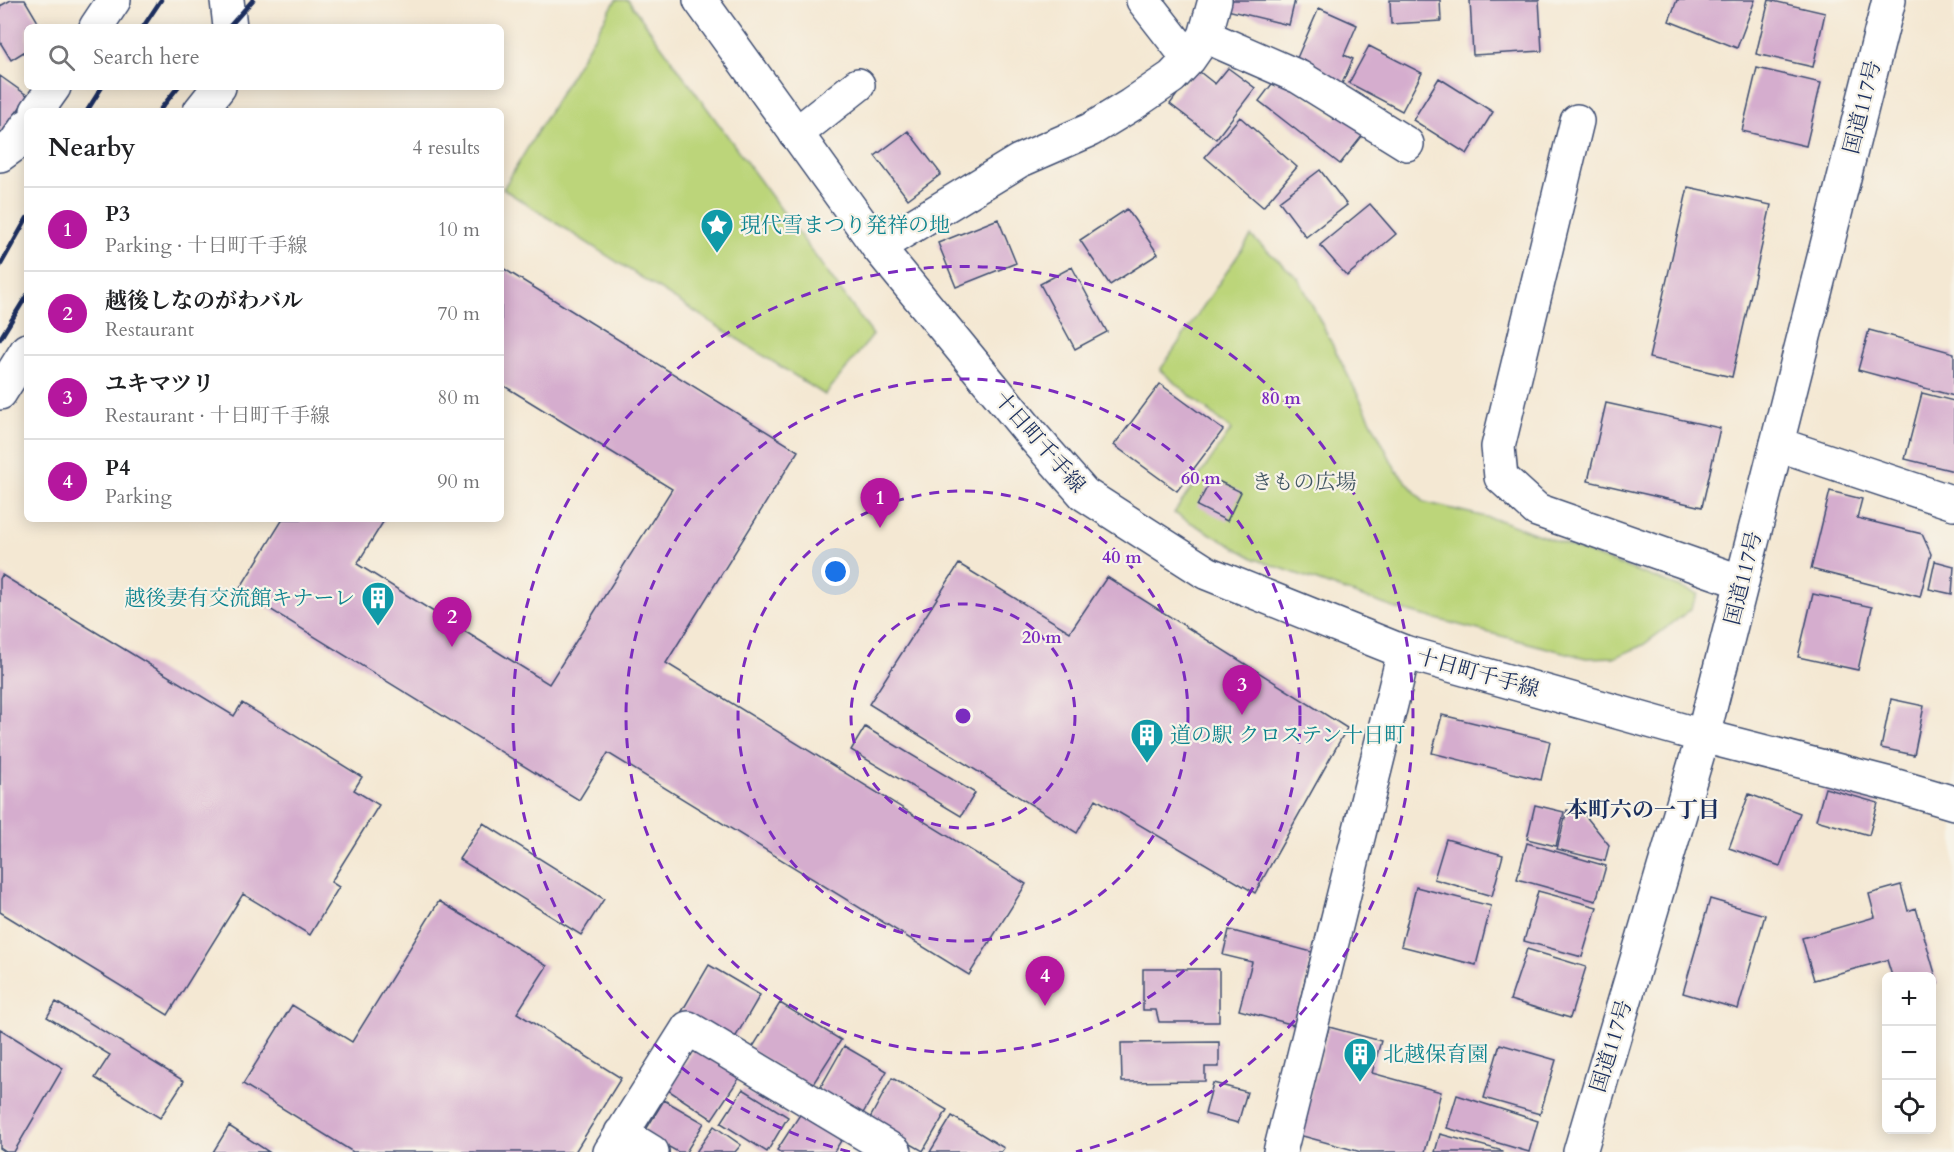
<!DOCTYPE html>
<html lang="en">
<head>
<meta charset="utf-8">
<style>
  body { margin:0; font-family:Cardo,"Noto Serif JP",serif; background:#f6f6f6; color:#202124 }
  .controls { position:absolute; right:18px; bottom:18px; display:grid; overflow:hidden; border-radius:9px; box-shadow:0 3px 15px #0003 }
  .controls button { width:54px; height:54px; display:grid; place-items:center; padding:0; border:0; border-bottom:2px solid #e0e0e0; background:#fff; color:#202124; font:30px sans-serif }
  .you { position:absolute; left:836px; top:572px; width:21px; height:21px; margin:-15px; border:4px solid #fff; border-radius:50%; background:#1a73e8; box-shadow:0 0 0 9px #1a73e833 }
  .badge { display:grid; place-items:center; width:39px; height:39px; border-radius:50%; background:#b5179e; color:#fff; font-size:20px; font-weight:700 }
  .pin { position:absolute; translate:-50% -50px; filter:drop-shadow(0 2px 3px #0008) }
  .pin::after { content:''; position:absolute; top:32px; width:21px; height:18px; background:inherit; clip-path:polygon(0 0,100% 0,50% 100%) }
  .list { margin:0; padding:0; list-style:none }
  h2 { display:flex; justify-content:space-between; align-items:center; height:78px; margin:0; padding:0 24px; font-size:26px }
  h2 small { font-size:20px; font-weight:400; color:#757577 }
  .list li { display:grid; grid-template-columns:39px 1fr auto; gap:18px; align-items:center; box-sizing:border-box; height:84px; padding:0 24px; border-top:2px solid #e0e0e0 }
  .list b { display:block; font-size:22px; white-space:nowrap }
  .list p { margin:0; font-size:20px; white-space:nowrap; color:#757577 }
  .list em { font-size:20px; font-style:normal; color:#757577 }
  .icon { flex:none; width:33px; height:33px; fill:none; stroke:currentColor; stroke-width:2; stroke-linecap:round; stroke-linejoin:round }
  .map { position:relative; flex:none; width:1954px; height:1152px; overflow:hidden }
  .search { position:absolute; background:#fff; box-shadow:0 3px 15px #0003; left:24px; top:24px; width:480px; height:66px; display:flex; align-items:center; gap:15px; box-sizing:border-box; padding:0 21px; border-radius:9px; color:#757577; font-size:22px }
  .panel { position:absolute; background:#fff; box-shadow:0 3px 15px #0003; left:24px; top:108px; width:480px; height:414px; border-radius:9px }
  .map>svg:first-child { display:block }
  .green { fill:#bcd57a; stroke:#6c826c; stroke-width:1.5 }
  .building { fill:#d5adce }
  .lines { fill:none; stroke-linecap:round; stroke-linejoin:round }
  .minor-casing { stroke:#3c4b70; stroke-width:36 }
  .major-casing { stroke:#3c4b70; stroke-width:36 }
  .highway-casing { stroke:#3c4b70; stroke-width:36 }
  .minor { stroke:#fff; stroke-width:33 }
  .major { stroke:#fff; stroke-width:33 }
  .highway { stroke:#fff; stroke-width:33 }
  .rail { stroke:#1b2f5e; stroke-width:4.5 }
  .ring { fill:none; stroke:#7b2cbf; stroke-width:3; stroke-dasharray:10 8 }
  .labels { text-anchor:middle; stroke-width:4.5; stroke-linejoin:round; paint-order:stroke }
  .street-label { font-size:21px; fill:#1b2f5e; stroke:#f7f3e8 }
  .culture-label { font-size:21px; fill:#0d838f; stroke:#f7f3e8; text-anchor:start }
  .park-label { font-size:21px; fill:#435865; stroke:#f7f3e8 }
  .neighbourhood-label { font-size:22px; font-weight:bold; fill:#1b2f5e; stroke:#f7f3e8 }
  .centre { fill:#7b2cbf; stroke:#f7f3e8; stroke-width:3 }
  .ring-label { font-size:18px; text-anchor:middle; font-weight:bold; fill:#7b2cbf; stroke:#f7f3e8; stroke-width:4.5; stroke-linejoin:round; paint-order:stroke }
</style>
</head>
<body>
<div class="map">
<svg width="1954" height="1152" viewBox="0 0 1954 1152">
  <rect width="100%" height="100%" fill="#f7f3e8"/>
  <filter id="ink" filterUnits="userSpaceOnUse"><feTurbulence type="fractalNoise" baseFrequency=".0167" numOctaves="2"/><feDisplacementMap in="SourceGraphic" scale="12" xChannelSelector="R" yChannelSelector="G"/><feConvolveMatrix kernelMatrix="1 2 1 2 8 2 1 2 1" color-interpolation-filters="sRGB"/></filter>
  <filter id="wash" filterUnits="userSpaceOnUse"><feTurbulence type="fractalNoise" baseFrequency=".008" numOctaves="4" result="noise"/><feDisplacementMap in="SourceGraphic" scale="24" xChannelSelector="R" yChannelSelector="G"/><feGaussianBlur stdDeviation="1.35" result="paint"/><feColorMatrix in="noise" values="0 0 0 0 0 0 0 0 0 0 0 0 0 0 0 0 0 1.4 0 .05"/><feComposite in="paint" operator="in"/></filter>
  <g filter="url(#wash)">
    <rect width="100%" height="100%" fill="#f4e8d3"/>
    <path class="green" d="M616,0h12l245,335 -48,60 -322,-206z
      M1251,236l48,43 97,191 28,32 78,19 196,73 -8,16 -47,35 -27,12 -30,1 -192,-50 -139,-49 -81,-46 57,-83 -71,-60z"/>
    <g id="blocks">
      <path class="building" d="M11,0h14l16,27h-14v23l-16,10 -11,-18v-36z
        M1229,0h66l-6,25 -62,-15z
        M1390,0h50l1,21 -50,3z
        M1470,0h69l3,51 -69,4z
        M1677,0h78l-18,48 -68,-27z
        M1769,0l56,13 -12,54 -57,-13z
        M1319,8l38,17 -13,30 9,4 -13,29 -47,-21z
        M1369,46l53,27 -20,38 -53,-28z
        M1228,68l27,20 -39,51 -46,-35 26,-35 19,15z
        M1757,68l64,15 -15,63 -64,-15z
        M0,76l28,20 -28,39z
        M1278,76l57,44 10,-14 25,20 -30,38 -81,-63z
        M1439,78l54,34 -26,42 -54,-34z
        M1240,117l57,50 -34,40 -58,-50z
        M908,131l33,43 -33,25 -33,-43z
        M1320,170l27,35 -41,32 -27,-36z
        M1688,187l83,18 -39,172 -83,-19z
        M1370,204l26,30 -49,42 -27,-31z
        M1127,209l31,45 -48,31 -30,-45z
        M998,219l18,44 -60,24 -18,-44z
        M501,267l297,184 -132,212 360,221 -57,91 -361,-222 -29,47 -340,-210 44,-71h102l-28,45 192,120 123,-195 -171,-105z
        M1072,267l35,65 -32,17 -35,-65z
        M1869,330l85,23v43l-96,-26z
        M1160,384l63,46 -46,61 -63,-46z
        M1922,393l32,8v70l-49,-12z
        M1606,403l114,25 -18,79 -114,-26z
        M1212,478l29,14 -14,29 -30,-15z
        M1830,491l32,8 -5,19 65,16 9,20 -11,43 -109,-28z
        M1935,561l19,5 -2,28 -23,-5z
        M959,564l111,68 37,-55 240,151 -92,165 -159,-94 -19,34 -208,-129z
        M2,575l232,141 8,-13 120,74 -8,13 25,15 -48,77 8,5 -29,48 -67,-41 -75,121 -168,-103v-333z
        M1813,594l59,13 -14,63 -60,-13z
        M1891,699l33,7 -10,49 -33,-7z
        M1442,715l108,26 -9,39 -109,-27z
        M865,727l110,66 -14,23 -110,-66z
        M1825,788l53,15 -9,32 -53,-15z
        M1749,794l51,19 -20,53 -51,-18z
        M1535,805l29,7 -8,34 -29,-7z
        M1567,810l17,4 25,31 -4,16 -48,-12z
        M483,823l121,76 -23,36 -122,-76z
        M1446,839l57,16 -11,41 -58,-17z
        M1527,843l79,23 -10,35 -79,-22z
        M1901,885l7,26 8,-3 22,76 -6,1v-9h-40l-5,-16 -73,20 -12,-42 73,-21 -6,-23z
        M1416,887l75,19 -15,59 -75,-19z
        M1538,891l59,16 -15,50 -58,-16z
        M1710,899l55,16 -27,94 -55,-16z
        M439,901l108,65 -30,47 104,65 -46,74h-222l-110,-68 49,-79 60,37z
        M1229,930l83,22 -18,73 -55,-15 13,-48 -29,-7z
        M1527,949l59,18 -16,51 -60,-18z
        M709,965l51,30 -28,48 -51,-30z
        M1143,969h76v53h-60l-3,-12h-13z
        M56,1002l128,79 -24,37 -65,-40 15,-23 -63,-38z
        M780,1003l61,37 -30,47 -60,-37z
        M1329,1027l52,14 -9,32 69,19 -16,60h-64l-62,-17z
        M0,1029l63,39 -49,84h-8l-6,-4z
        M1219,1042v25h-14v14l-83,1 -1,-39z
        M1500,1044l56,16 -16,54 -56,-16z
        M844,1046l43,25 -25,44 -43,-25z
        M695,1048l45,29 -28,42 -44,-29z
        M892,1078l55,32 -24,41 -54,-31z
        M1213,1083l34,9 -9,31 -33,-9z
        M743,1089l45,28 -21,35 -46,-29z
        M1457,1095l81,26 -9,31 -82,-24z
        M664,1100l40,23 -18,29h-8l-34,-19z
        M803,1110l41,26 -10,16h-54l-3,-2z
        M952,1116l52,32 -3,4h-71z
        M229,1126l40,26h-56z
        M714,1126l27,19 -6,7h-39z
        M1440,1134l63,17v1h-68z"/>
    </g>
  </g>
  <g filter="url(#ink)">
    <use href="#blocks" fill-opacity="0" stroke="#3c4b70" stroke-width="1.5"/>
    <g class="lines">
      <g class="minor-casing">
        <path id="minor" d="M227,0l3,27
          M1143,0l46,59
          M96,27l18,-27
          M1205,36l94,41 108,67
          M37,111l17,-24
          M200,111l19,-24
          M1577,121l-79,326 3,30 36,33 205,72
          M796,134l62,-49
          M0,155l14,-10 13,-19
          M878,247l141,-86 71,-31 41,-25 41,-28 17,-18 16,-23 10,-36
          M0,393l27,-43
          M1777,444l177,59
          M1703,736l187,48 64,19
          M621,1133l31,19
          M610,1152l78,-124 207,124
          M1280,1152l124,-500"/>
      </g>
      <g class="major-casing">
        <path id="major" d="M700,0l178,247 155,189 51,58 123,79 197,79 299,84"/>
      </g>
      <g class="highway-casing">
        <path id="highway" d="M1580,1152l123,-416 186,-736"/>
      </g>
      <use href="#minor" class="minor"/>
      <use href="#major" class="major"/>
      <use href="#highway" class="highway"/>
      <path class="rail" d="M143,27l18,-27
        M229,27l24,-27
        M87,111l15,-24
        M159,111l19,-24
        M0,266l27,-48
        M0,339l27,-44"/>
    </g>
  </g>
  <g class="ring">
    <circle cx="963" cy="716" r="112"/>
    <circle cx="963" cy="716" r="225"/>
    <circle cx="963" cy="716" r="337"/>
    <path d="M850 1152A450 450 0 1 1 1076 1152"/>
  </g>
  <defs>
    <g id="sight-pin" transform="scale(1.725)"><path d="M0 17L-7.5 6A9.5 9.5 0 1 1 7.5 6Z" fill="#0f9aa8" stroke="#f7f3e8"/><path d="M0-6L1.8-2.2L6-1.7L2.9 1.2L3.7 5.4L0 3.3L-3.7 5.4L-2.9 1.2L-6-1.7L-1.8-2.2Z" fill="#fff"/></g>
    <g id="building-pin" transform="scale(1.725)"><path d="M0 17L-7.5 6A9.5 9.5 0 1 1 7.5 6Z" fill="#0f9aa8" stroke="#f7f3e8"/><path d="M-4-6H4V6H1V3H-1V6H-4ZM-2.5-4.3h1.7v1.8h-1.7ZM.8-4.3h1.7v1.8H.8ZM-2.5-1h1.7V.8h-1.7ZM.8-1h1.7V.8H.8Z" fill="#fff"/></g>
  </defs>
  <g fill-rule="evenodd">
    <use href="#sight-pin" x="717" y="225"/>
    <use href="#building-pin" x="378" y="598"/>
    <use href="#building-pin" x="1147" y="735"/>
    <use href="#building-pin" x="1360" y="1054"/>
  </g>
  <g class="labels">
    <g class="street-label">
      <text transform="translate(1862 107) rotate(-76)" y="7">国道117号</text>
      <text transform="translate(1040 442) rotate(49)" y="7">十日町千手線</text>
      <text transform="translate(1743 578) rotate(-76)" y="7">国道117号</text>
      <text transform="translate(1478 673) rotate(16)" y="7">十日町千手線</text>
      <text transform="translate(1611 1046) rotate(-73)" y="7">国道117号</text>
    </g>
    <g class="culture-label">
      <text x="740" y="232">現代雪まつり発祥の地</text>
      <text x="355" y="605" text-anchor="end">越後妻有交流館キナーレ</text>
      <text x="1170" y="742">道の駅 クロステン十日町</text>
      <text x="1383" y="1061">北越保育園</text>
    </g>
    <g class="park-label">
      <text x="1304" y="489">きもの広場</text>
    </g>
    <g class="neighbourhood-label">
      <text x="1643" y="817">本町六の一丁目</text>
    </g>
  </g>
  <circle cx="963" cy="716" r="9" class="centre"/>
  <g class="ring-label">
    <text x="1281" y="404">80 m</text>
    <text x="1201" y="484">60 m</text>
    <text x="1122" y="563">40 m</text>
    <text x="1042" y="643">20 m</text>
  </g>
</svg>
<div class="controls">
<button>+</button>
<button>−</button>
<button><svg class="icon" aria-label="locate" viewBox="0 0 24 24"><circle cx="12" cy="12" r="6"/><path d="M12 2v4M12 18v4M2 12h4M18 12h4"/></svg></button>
</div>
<div class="you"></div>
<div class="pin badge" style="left:880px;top:528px">1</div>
<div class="pin badge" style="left:452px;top:647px">2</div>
<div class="pin badge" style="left:1242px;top:715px">3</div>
<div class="pin badge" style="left:1045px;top:1006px">4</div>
<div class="search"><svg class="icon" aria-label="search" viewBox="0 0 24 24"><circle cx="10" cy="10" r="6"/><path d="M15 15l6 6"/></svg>Search here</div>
<section class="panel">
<h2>Nearby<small>4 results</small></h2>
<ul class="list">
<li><span class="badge">1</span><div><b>P3</b><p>Parking · 十日町千手線</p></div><em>10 m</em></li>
<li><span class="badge">2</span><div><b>越後しなのがわバル</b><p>Restaurant</p></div><em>70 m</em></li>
<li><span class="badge">3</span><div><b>ユキマツリ</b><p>Restaurant · 十日町千手線</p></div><em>80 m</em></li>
<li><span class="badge">4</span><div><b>P4</b><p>Parking</p></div><em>90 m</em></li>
</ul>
</section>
</div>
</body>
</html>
